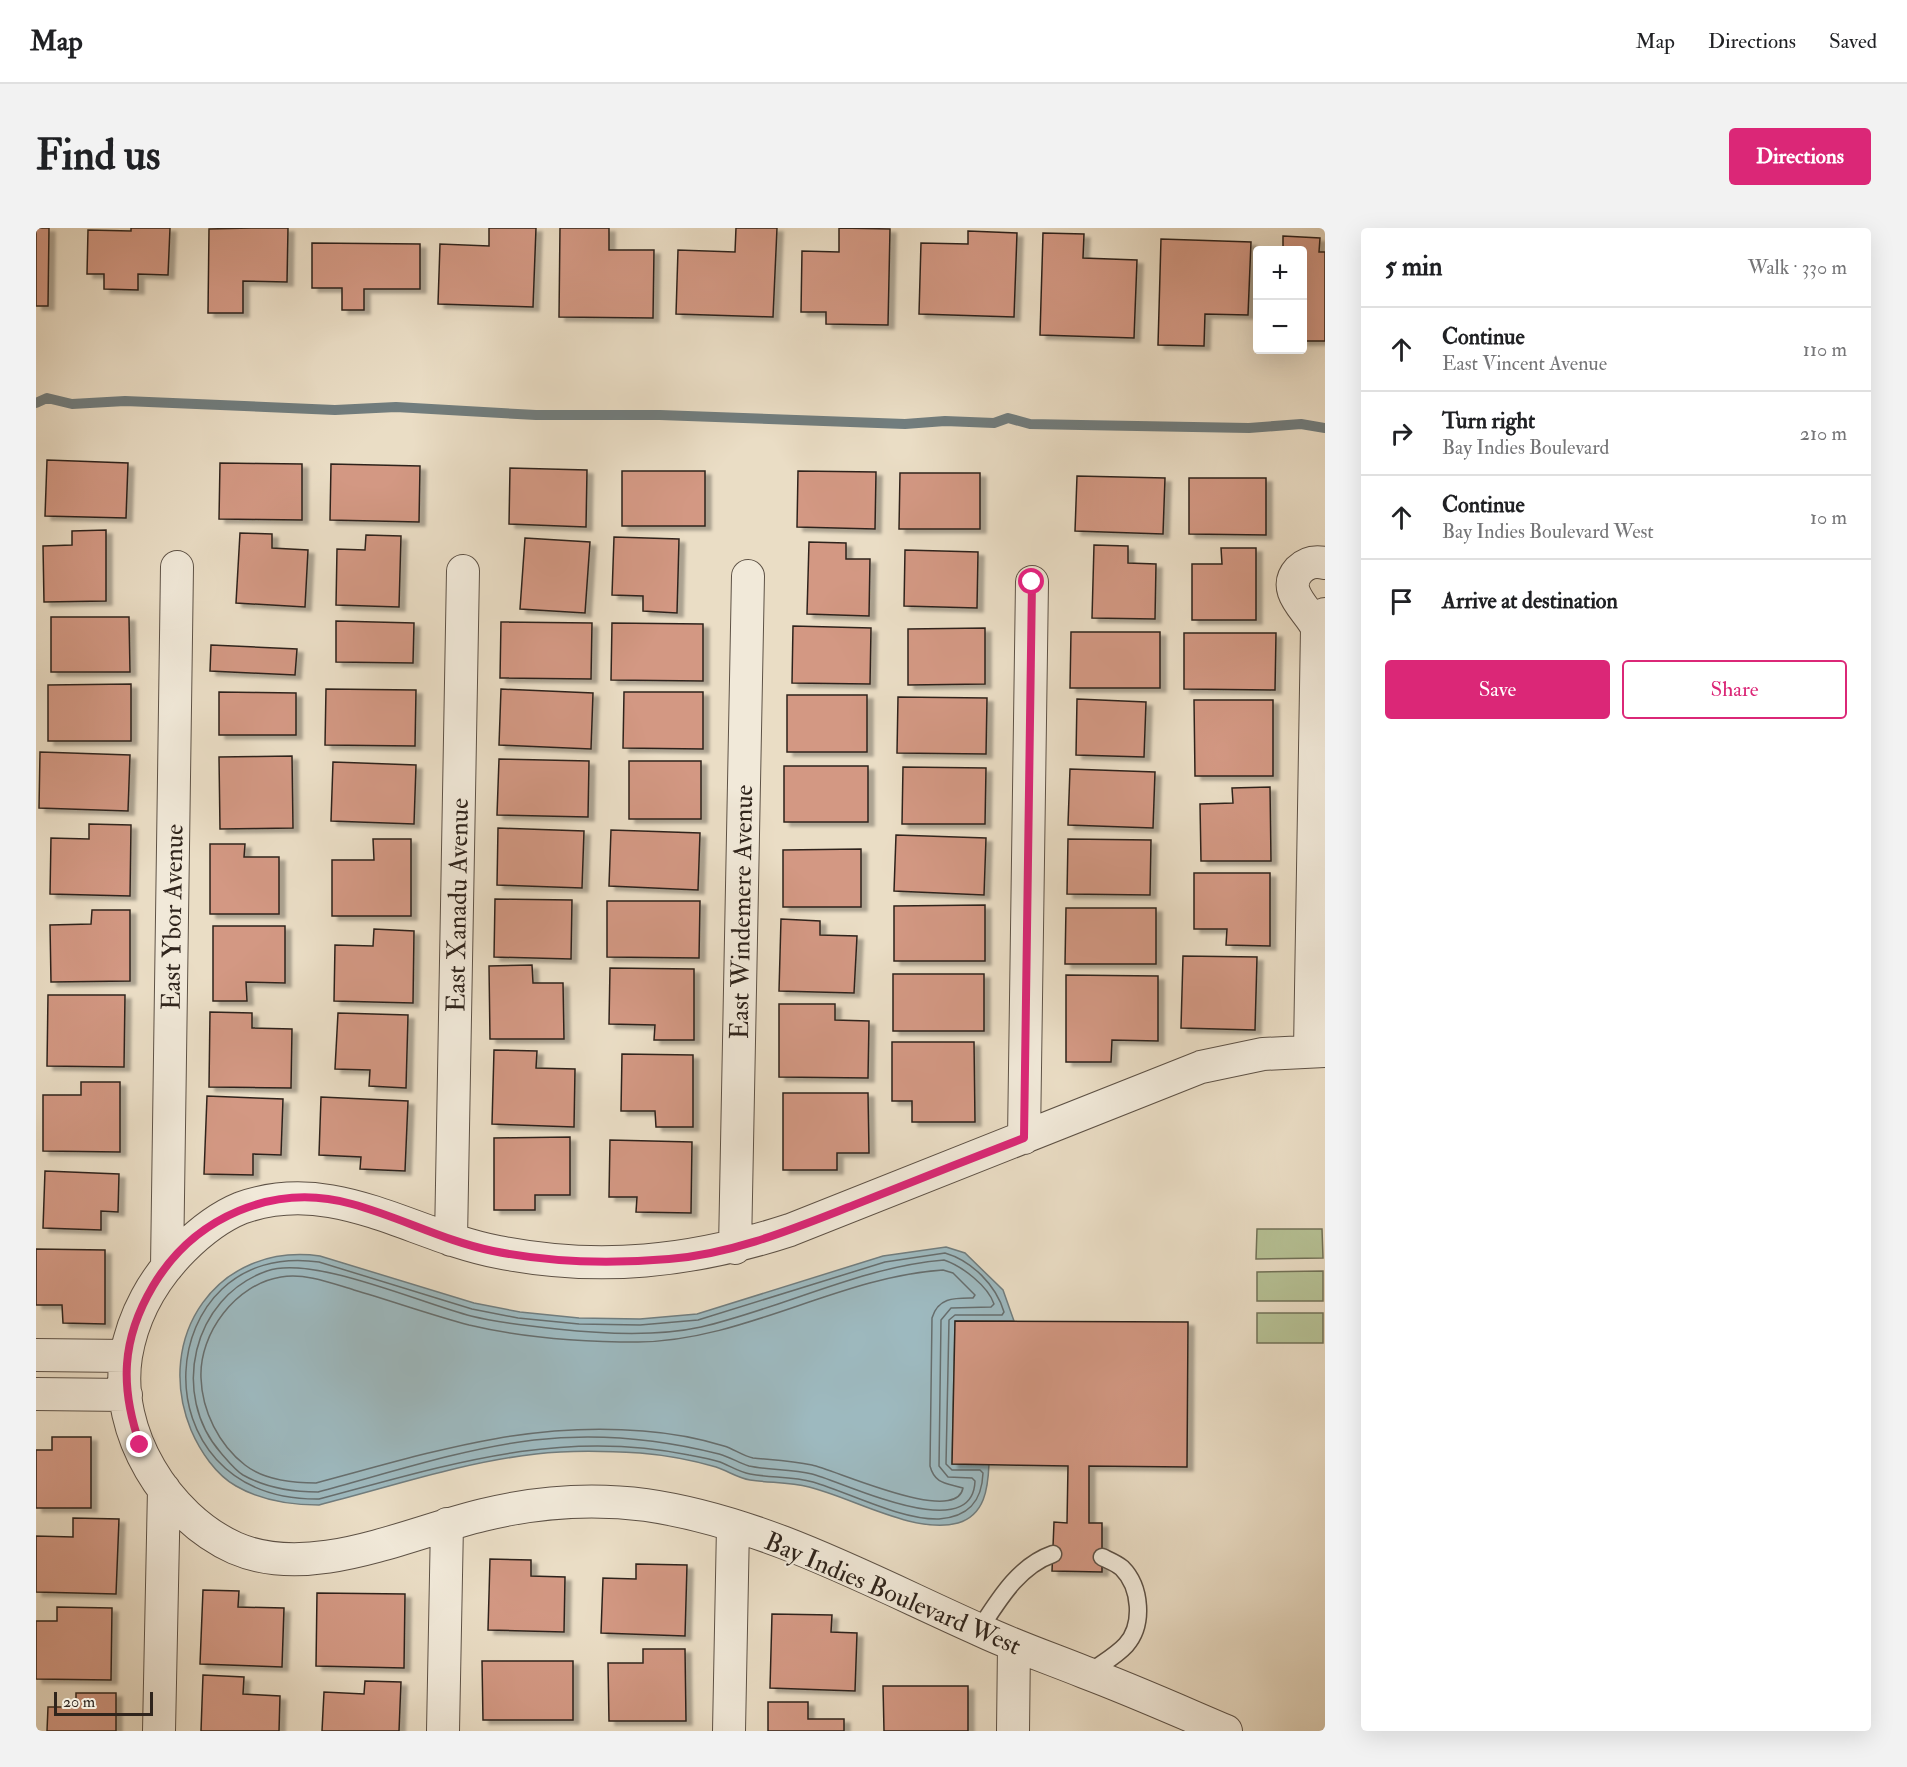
<!DOCTYPE html>
<html lang="en">
<head>
<meta charset="utf-8">
<style>
  body { margin:0; font-family:"IM FELL Double Pica",serif; background:#f2f2f2; color:#202124 }
  .controls { position:absolute; right:18px; top:18px; display:grid; overflow:hidden; border-radius:6px; box-shadow:0 6px 24px #0002 }
  .controls button { width:54px; height:54px; display:grid; place-items:center; padding:0; border:0; border-bottom:2px solid #e0e0e0; background:#fff; color:#202124; font:30px sans-serif }
  .scale { position:absolute; left:18px; bottom:15px; width:99px; box-sizing:border-box; padding-left:6px; border:3px solid #2f241c; border-top:0; font-size:16px; line-height:21px; white-space:nowrap; color:#2f241c; -webkit-text-stroke:4px #f1e9d9; paint-order:stroke }
  .stop { position:absolute; width:18px; height:18px; margin:-14px; border:4px solid #db2777; border-radius:50%; background:#fff }
  .stop.end { background:#db2777; border-color:#fff; box-shadow:0 2px 6px #0008 }
  .list { margin:0; padding:0; list-style:none }
  h2 { display:flex; justify-content:space-between; align-items:center; height:78px; margin:0; padding:0 24px; font-size:26px }
  h2 small { font-size:20px; font-weight:400; color:#757577 }
  .list li { display:grid; grid-template-columns:39px 1fr auto; gap:18px; align-items:center; box-sizing:border-box; height:84px; padding:0 24px; border-top:2px solid #e0e0e0 }
  .list b { display:block; font-size:22px; white-space:nowrap }
  .list p { margin:0; font-size:20px; white-space:nowrap; color:#757577 }
  .list em { font-size:20px; font-style:normal; color:#757577 }
  .actions { display:flex; gap:12px; padding:18px 24px }
  .actions a { flex:1; padding:14px 0; border:2px solid #db2777; border-radius:6px; text-align:center; font-size:21px; color:#db2777 }
  .actions .main { background:#db2777; color:#fff }
  .icon { flex:none; width:33px; height:33px; fill:none; stroke:currentColor; stroke-width:2; stroke-linecap:round; stroke-linejoin:round }
  .map { position:relative; flex:none; width:1289px; height:1503px; overflow:hidden; border-radius:6px }
  header { display:flex; align-items:center; gap:36px; box-sizing:border-box; height:84px; padding:0 30px; background:#fff; border-bottom:2px solid #e0e0e0 }
  header strong { font-size:28px }
  nav { display:flex; gap:33px; margin-inline-start:auto; font-size:21px }
  .intro { display:flex; align-items:center; justify-content:space-between; box-sizing:border-box; height:144px; padding:0 36px }
  h1 { margin:0; font-size:42px }
  .button { padding:15px 27px; border-radius:6px; background:#db2777; color:#fff; font-size:21px; font-weight:700 }
  main { display:flex; gap:36px; padding:0 36px }
  aside { flex:1; background:#fff; border-radius:6px; box-shadow:0 6px 24px #0002 }
  .map>svg:first-child { display:block }
  .green { fill:#b6c195; stroke:#727258; stroke-width:1.5 }
  .water { fill:#9db9bf; stroke:#717d7e; stroke-width:1.5 }
  .lines { fill:none; stroke-linecap:round; stroke-linejoin:round }
  .shore { stroke:#666e6e; stroke-width:1.5 }
  .stream { stroke:#717d7e; stroke-width:10 }
  .building { fill:#d39883; stroke:#2f241c; stroke-width:1.5; filter:url(#shadow) }
  .service-casing { stroke:#5e5246; stroke-width:19 }
  .minor-casing { stroke:#5e5246; stroke-width:34 }
  .service { stroke:#f1e9d9; stroke-width:16 }
  .minor { stroke:#f1e9d9; stroke-width:32 }
  .route { stroke:#db2777; stroke-width:8 }
  .labels { text-anchor:middle; stroke-width:4.5; stroke-linejoin:round; paint-order:stroke }
  .street-label { font-size:26px; fill:#2f241c; stroke:#f1e9d9 }
</style>
</head>
<body>
<header>
<strong>Map</strong>
<nav><a>Map</a><a>Directions</a><a>Saved</a></nav>
</header>
<div class="intro"><h1>Find us</h1><a class="button">Directions</a></div>
<main>
<div class="map">
<svg width="1289" height="1503" viewBox="0 0 1289 1503">
  <defs>
    <filter id="shadow"><feDropShadow dx="6" dy="4" stdDeviation="1.5" flood-color="#0004"/></filter>
  </defs>
  <rect width="100%" height="100%" fill="#eaddc5"/>
  <filter id="stains"><feTurbulence type="fractalNoise" baseFrequency=".00333" numOctaves="4"/><feColorMatrix values="0 0 0 0 .2 0 0 0 0 .09 0 0 0 0 .02 0 0 0 .5 -.17"/></filter>
  <radialGradient id="worn" r=".72"><stop offset=".6" stop-color="#630" stop-opacity="0"/><stop offset="1" stop-color="#630" stop-opacity=".3"/></radialGradient>
  <path class="green" d="M1221,1001h65l1,29 -67,1z
    M1287,1043v30h-66v-29z
    M1221,1085h66v30h-66z"/>
  <path class="water" d="M910,1019l19,6 38,37 11,31h-59l-3,143h37c-1,24 -4,51 -31,59 -43,12 -107,-26 -149,-36 -20,-5 -39,-4 -59,-7 -12,-2 -22,-9 -34,-13 -24,-7 -51,-12 -76,-14 -34,-2 -70,-3 -104,1 -73,8 -146,33 -217,51 -29,0 -57,-4 -83,-19 -20,-11 -36,-35 -45,-56 -38,-93 26,-188 129,-174l154,47 46,9 59,6 61,1 57,-5 186,-58z"/>
  <g class="lines">
    <path class="shore" d="M909,1025c27,8 51,32 59,59l-2,3h-47l-6,5 -3,144 6,6h28l3,3c-1,29 -15,44 -44,46 -38,1 -89,-26 -126,-37 -21,-6 -42,-4 -63,-8 -11,-2 -20,-8 -30,-12 -9,-3 -20,-5 -31,-7 -131,-27 -245,11 -370,44 -187,2 -168,-261 0,-237l153,47 46,9 61,6 61,1 58,-5 187,-58z
      M908,1032c18,6 44,26 50,44l-3,3 -40,1 -10,12 -2,146 9,11 24,1 3,3c-2,66 -131,1 -163,-7 -20,-5 -45,-4 -63,-8 -10,-3 -19,-9 -30,-12 -59,-15 -124,-21 -185,-14 -73,9 -145,33 -216,52 -26,0 -52,-4 -75,-17 -8,-5 -15,-14 -22,-22 -51,-58 -29,-156 46,-182 46,-16 153,32 204,45 28,7 57,10 86,13 46,5 99,8 144,-2 82,-19 159,-60 243,-67z
      M907,1042l10,3 22,22 -2,3c-18,0 -35,-1 -41,20l-2,148c5,19 18,17 33,22 -7,38 -127,-18 -151,-23 -20,-4 -39,-5 -59,-7 -10,-2 -19,-9 -29,-12 -26,-8 -54,-13 -81,-15 -118,-10 -214,22 -327,52 -23,0 -52,-3 -71,-18 -26,-20 -43,-54 -44,-87 -2,-45 35,-94 80,-101 25,-4 50,6 73,13 38,11 77,25 115,35 55,13 113,17 169,17 106,-1 200,-65 305,-72z"/>
    <path class="stream" d="M0,175l11,-5 25,6 53,-3 210,9 61,-3 140,8h124l245,9 40,-3 49,2 14,-5 22,6 51,1 168,3 52,-4 24,4"/>
  </g>
  <path class="building" d="M0,0h13l-1,78h-12z
    M95,0h39l-2,47 -30,-1v16l-34,-1v-15h-17l1,-44 43,1z
    M215,0h37l-1,54 -44,-1v32h-35l1,-84z
    M453,0h47l-3,79 -95,-3 2,-60 49,2z
    M524,0h49v22h45l-1,68 -94,-1z
    M700,0h41l-4,89 -97,-3 2,-64 57,2z
    M803,0l51,1 -2,96 -62,-1v-12h-25l1,-61 37,1z
    M932,3l49,2 -3,84 -95,-3 2,-71 47,1z
    M1007,5l41,1 -1,24 54,2 -3,78 -94,-3z
    M1247,8l37,2 -1,14h6v89h-23v-91h-19z
    M1125,11l90,3 -3,73 -43,-1 -1,32 -46,-1z
    M276,15l108,1v45h-56v21h-22v-22h-30z
    M11,232l81,3 -2,55 -81,-2z
    M184,235l82,1v56l-83,-1z
    M295,236l89,2 -1,56 -89,-2z
    M474,240l77,2 -1,57 -77,-3z
    M586,243h83v55h-83z
    M762,243l78,1 -1,57 -78,-2z
    M864,245h80v56h-81z
    M1041,248l88,2 -2,56 -88,-3z
    M1153,250h77v57l-77,-1z
    M70,302v71l-62,1 -1,-56 29,-1v-14z
    M204,305l32,1v14l36,2 -3,57 -69,-4z
    M330,307l35,1 -2,71 -63,-2 1,-56 28,1z
    M578,309l65,2 -2,74 -34,-2v-15l-31,-1z
    M489,310l65,4 -5,71 -65,-4z
    M773,314l37,1v16h24l-1,57 -62,-2z
    M1058,317l34,1v17l28,1 -1,55 -63,-1z
    M1185,320h35v72h-64v-56h30z
    M869,322l73,2 -1,56 -73,-2z
    M15,389h78l1,55h-79z
    M300,393l78,2 -1,40 -77,-1z
    M465,394l91,1 -1,56 -91,-1z
    M576,395l91,1v57l-92,-1z
    M757,398l78,2 -1,56 -78,-1z
    M949,400v56l-77,1v-56z
    M1035,404h89v56h-90z
    M1148,405h92l-1,57 -91,-1z
    M175,417l86,4 -2,26 -85,-4z
    M95,456v57h-83v-56z
    M290,461l90,1 -1,56 -90,-1z
    M465,461l92,4 -2,56 -92,-4z
    M183,464l77,1v42h-77z
    M588,464h79v57l-80,-1z
    M751,467h80v57h-80z
    M862,469l89,1 -1,56 -89,-1z
    M1041,471l69,3 -2,55 -68,-2z
    M1158,472h79v76h-78z
    M4,524l90,3 -2,56 -89,-3z
    M256,528l1,72 -73,1 -1,-72z
    M463,531l90,2 -1,56 -91,-2z
    M593,533h72v58h-72z
    M297,534l83,3 -2,59 -83,-3z
    M748,538h84v56h-84z
    M867,539l83,1 -1,56h-83z
    M1034,541l85,3 -2,56 -85,-3z
    M1234,559l1,74h-70l-1,-57 33,-1 -1,-15z
    M53,596l42,1 -1,71 -80,-2 1,-56 38,1z
    M462,600l86,3 -2,57 -85,-3z
    M575,602l89,3 -2,57 -89,-4z
    M860,607l90,3 -2,57 -90,-4z
    M337,611h38v77h-79v-56h42z
    M1032,611l83,1 -1,55 -83,-1z
    M174,616h35l-1,13h35v57h-69z
    M825,621v58h-78v-57z
    M1158,645h76v73l-44,-1 1,-16h-33z
    M459,671l77,1 -1,59 -77,-2z
    M571,673h93l-1,57 -92,-1z
    M949,677v56h-91v-55z
    M1030,680h90v56h-91z
    M56,682h38v71l-79,1 -1,-57 41,-1z
    M745,691l39,2v14l37,1 -3,57 -75,-2z
    M177,698h72v57l-39,-1 1,19h-34z
    M338,701l40,2 -1,72 -79,-2 1,-56 38,1z
    M1147,728l74,1 -2,73 -74,-2z
    M496,737l1,18h30l1,56h-74l-1,-73z
    M574,740l84,1v71h-40l1,-15 -46,-1z
    M857,746h91v57h-91z
    M1030,747l92,1v65l-46,-1 -1,22h-45z
    M12,767h77l-1,72 -77,-1z
    M743,776h56v16l34,1 -1,57 -89,-1z
    M174,784l42,1v15l40,1 -1,59 -82,-1z
    M302,785l70,2 -2,73 -37,-2 1,-16 -35,-1z
    M856,814h82l1,80h-63v-21h-20z
    M458,822l43,1 -1,17 39,1 -1,58 -82,-3z
    M586,826l71,1v72h-37l-1,-16h-34z
    M45,854h39v70l-77,-1v-56h38z
    M747,865h85l1,60h-32v17h-54z
    M171,868l76,3 -2,56 -28,-1v21l-49,-1z
    M285,869l87,4 -3,70 -45,-2 1,-12 -42,-2z
    M534,909v58h-35v15h-41v-72z
    M574,912l82,2 -1,71 -55,-1 1,-15h-28z
    M9,943l74,3 -1,38 -17,-1v19l-58,-2z
    M0,1021l69,1v74l-42,-1 -1,-18h-26z
    M919,1093l233,1 -1,145 -98,-1v57h13v49l-50,-1 2,-49 13,1 1,-57 -116,-2z
    M16,1209h39v71h-55v-58h16z
    M37,1290l46,1 -3,75 -80,-2v-56l37,1z
    M454,1331l41,1v16l34,1 -1,55 -76,-2z
    M600,1336l51,1 -2,71 -84,-3 2,-55 33,1z
    M167,1362l36,1 -1,16 46,1 -2,59 -82,-3z
    M281,1365l88,1 -1,74 -88,-2z
    M21,1379l55,1 -1,72 -75,-1v-58h21z
    M736,1386l60,1 -1,17 26,1 -2,58 -85,-3z
    M607,1421h42l1,72h-77l-1,-58h35z
    M446,1433h91v59h-90z
    M167,1447l41,2 -1,17 37,2 -1,35h-78z
    M329,1453l36,1 -2,49h-77l2,-39 40,2z
    M847,1458h85v45h-84z
    M40,1465h40v38h-69l1,-24h28z
    M732,1474h40v17h36v12h-76z"/>
  <g class="lines">
    <g class="service-casing">
      <path id="service" d="M943,1402c19,-29 39,-64 74,-76
        M1053,1445c12,-9 27,-17 37,-28 18,-20 15,-58 -4,-77 -6,-5 -14,-8 -20,-11"/>
    </g>
    <g class="minor-casing">
      <path id="minor" d="M1289,335c-10,-2 -18,-1 -26,7 -19,21 10,40 18,58l8,-14
        M1274,822l7,-422
        M988,910l8,-556
        M415,1012l12,-669
        M699,1020l13,-672
        M131,1039l10,-700
        M0,1127l90,1
        M0,1166l90,1
        M123,1503l5,-242
        M407,1503l4,-207
        M693,1503l4,-205
        M977,1503l1,-86
        M1190,1503c-47,-20 -94,-41 -142,-59 -35,-14 -70,-26 -104,-42 -108,-48 -216,-108 -334,-125 -54,-7 -110,-3 -163,10 -76,18 -172,66 -248,33 -69,-31 -121,-116 -109,-192 7,-41 28,-78 57,-107 17,-17 36,-32 58,-41 93,-33 169,27 257,44 101,20 194,10 292,-22l411,-163 62,-13 62,-3"/>
    </g>
    <use href="#service" class="service"/>
    <use href="#minor" class="minor"/>
  </g>
  <g class="lines">
    <path class="route" d="M104,1217c-20,-58 -19,-105 13,-159 41,-69 121,-104 199,-82 48,13 92,37 141,47 59,12 117,13 176,8 65,-5 126,-31 185,-54 57,-23 113,-45 170,-67l8,-556"/>
  </g>
  <g class="labels">
    <g class="street-label">
      <text transform="translate(421 677) rotate(-89)" y="9">East Xanadu Avenue</text>
      <text transform="translate(705 684) rotate(-89)" y="9">East Windemere Avenue</text>
      <text transform="translate(136 689) rotate(-89)" y="9">East Ybor Avenue</text>
      <text transform="translate(857 1365) rotate(23)" y="9">Bay Indies Boulevard West</text>
    </g>
  </g>
  <rect width="100%" height="100%" filter="url(#stains)"/>
  <rect width="100%" height="100%" fill="url(#worn)"/>
</svg>
<div class="controls">
<button>+</button>
<button>−</button>
</div>
<div class="scale">20 m</div>
<div class="stop" style="left:996px;top:354px"></div>
<div class="stop end" style="left:104px;top:1217px"></div>
</div>
<aside>
<h2>5 min<small>Walk · 330 m</small></h2>
<ul class="list">
<li><svg class="icon" aria-label="ahead" viewBox="0 0 24 24"><path d="M12 20V5M6 11l6-6 6 6"/></svg><div><b>Continue</b><p>East Vincent Avenue</p></div><em>110 m</em></li>
<li><svg class="icon" aria-label="right" viewBox="0 0 24 24"><path d="M7 20v-9h11M14 6l5 5-5 5"/></svg><div><b>Turn right</b><p>Bay Indies Boulevard</p></div><em>210 m</em></li>
<li><svg class="icon" aria-label="ahead" viewBox="0 0 24 24"><path d="M12 20V5M6 11l6-6 6 6"/></svg><div><b>Continue</b><p>Bay Indies Boulevard West</p></div><em>10 m</em></li>
<li><svg class="icon" aria-label="arrive" viewBox="0 0 24 24"><path d="M6 21V4h12l-3 4 3 4H6"/></svg><div><b>Arrive at destination</b></div></li>
</ul>
<div class="actions"><a class="main">Save</a><a>Share</a></div>
</aside>
</main>
</body>
</html>
